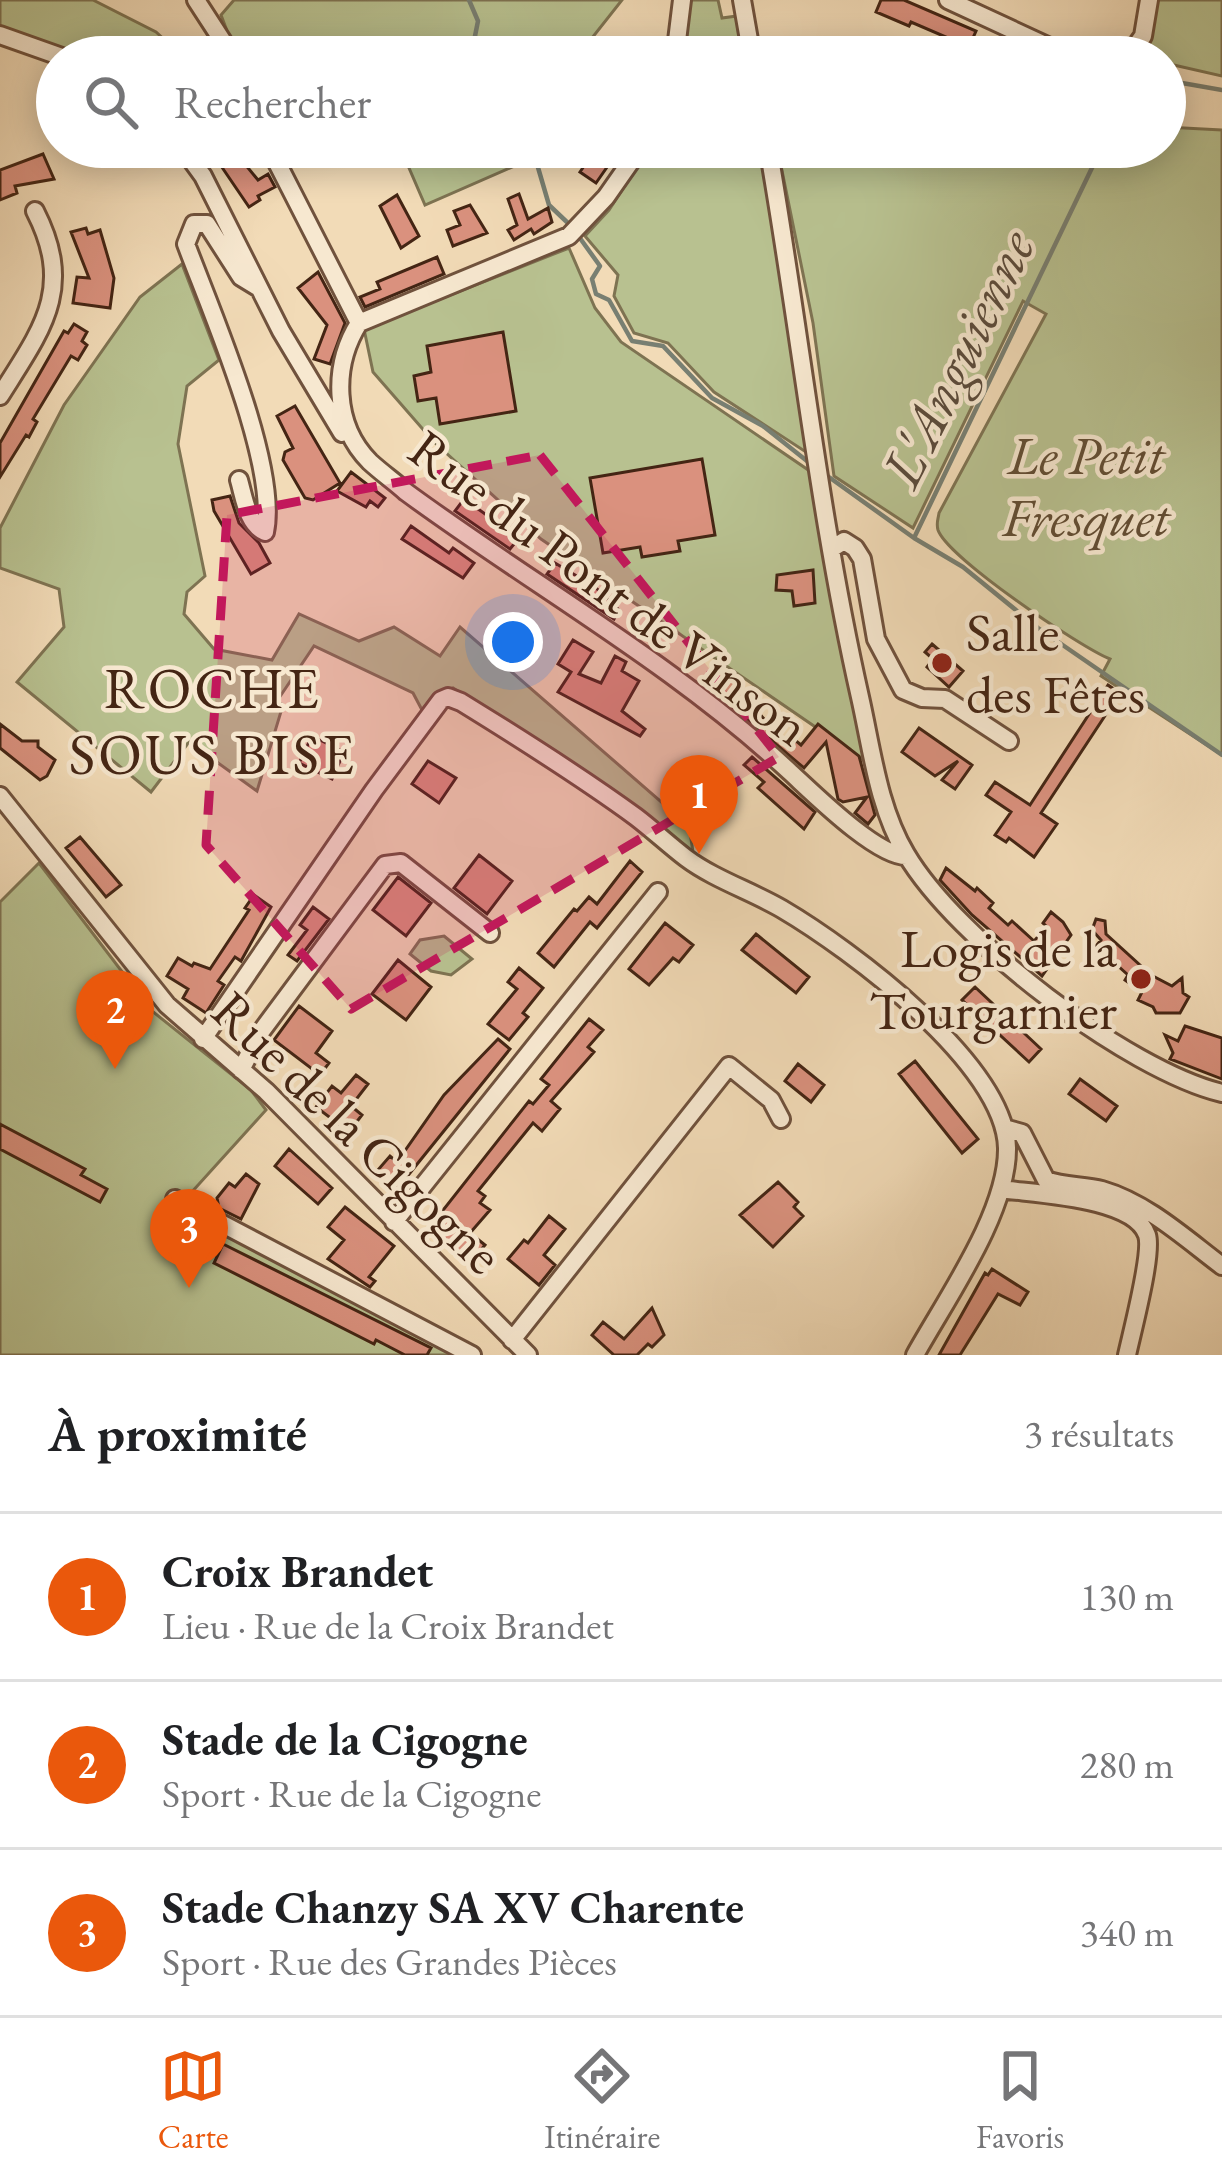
<!DOCTYPE html>
<html lang="fr">
<head>
<meta charset="utf-8">
<style>
  body { margin:0; font-family:"EB Garamond",serif; background:#f2f2f2; color:#202124 }
  .you { position:absolute; left:513px; top:642px; width:42px; height:42px; margin:-30px; border:9px solid #fff; border-radius:50%; background:#1a73e8; box-shadow:0 0 0 18px #1a73e833 }
  .badge { display:grid; place-items:center; width:78px; height:78px; border-radius:50%; background:#ea580c; color:#fff; font-size:39px; font-weight:700 }
  .pin { position:absolute; translate:-50% -99px; filter:drop-shadow(0 3px 6px #0008) }
  .pin::after { content:''; position:absolute; top:63px; width:42px; height:36px; background:inherit; clip-path:polygon(0 0,100% 0,50% 100%) }
  .list { margin:0; padding:0; list-style:none }
  h2 { display:flex; justify-content:space-between; align-items:center; height:156px; margin:0; padding:0 48px; font-size:51px }
  h2 small { font-size:39px; font-weight:400; color:#757577 }
  .list li { display:grid; grid-template-columns:78px 1fr auto; gap:36px; align-items:center; box-sizing:border-box; height:168px; padding:0 48px; border-top:3px solid #e0e0e0 }
  .list b { display:block; font-size:45px; white-space:nowrap }
  .list p { margin:0; font-size:39px; white-space:nowrap; color:#757577 }
  .list em { font-size:39px; font-style:normal; color:#757577 }
  .icon { flex:none; width:66px; height:66px; fill:none; stroke:currentColor; stroke-width:2; stroke-linecap:round; stroke-linejoin:round }
  .map { position:relative; flex:none; width:1222px; height:1355px; overflow:hidden }
  .search { position:absolute; background:#fff; box-shadow:0 6px 30px #0003; left:36px; right:36px; top:36px; height:132px; display:flex; align-items:center; gap:30px; box-sizing:border-box; padding:0 42px; border-radius:66px; color:#757577; font-size:45px }
  .sheet { height:660px; background:#fff }
  nav { display:flex; justify-content:space-around; align-items:center; box-sizing:border-box; height:168px; border-top:3px solid #e0e0e0; background:#fff; font-size:33px; color:#757577 }
  nav a { display:grid; justify-items:center; gap:6px }
  nav .on { color:#ea580c }
  .map>svg:first-child { display:block }
  .green { fill:#b8c190; stroke:#7e7352; stroke-width:3 }
  .lines { fill:none; stroke-linecap:round; stroke-linejoin:round }
  .stream { stroke:#787f72; stroke-width:4.5 }
  .building { fill:#da917e; stroke:#442514; stroke-width:3 }
  .minor-casing { stroke:#70523d; stroke-width:22 }
  .minor { stroke:#f7e8d0; stroke-width:16 }
  .marked { fill:#c2185b; fill-opacity:0.2; stroke:#c2185b; stroke-width:9; stroke-dasharray:24 15; stroke-linejoin:round }
  .poi-dot { fill:#8f2418; stroke:#f7e8d0; stroke-width:4.5 }
  .labels { text-anchor:middle; stroke-width:9; stroke-linejoin:round; paint-order:stroke }
  .park-label { font-size:54px; font-style:italic; fill:#614c33; stroke:#f7e8d0 }
  .street-label { font-size:54px; fill:#442514; stroke:#f7e8d0 }
  .poi-label { font-size:54px; fill:#442514; stroke:#f7e8d0; text-anchor:start }
  .water-label { font-size:57px; font-style:italic; fill:#5a4a3b; stroke:#f7e8d0 }
  .neighbourhood-label { font-size:57px; letter-spacing:3px; fill:#442514; stroke:#f7e8d0 }
</style>
</head>
<body>
<div class="map">
<svg width="1222" height="1355" viewBox="0 0 1222 1355">
  <rect width="100%" height="100%" fill="#f2dbb7"/>
  <filter id="stains"><feTurbulence type="fractalNoise" baseFrequency=".00167" numOctaves="4"/><feColorMatrix values="0 0 0 0 .2 0 0 0 0 .09 0 0 0 0 .02 0 0 0 .5 -.17"/></filter>
  <radialGradient id="worn" r=".72"><stop offset=".6" stop-color="#630" stop-opacity="0"/><stop offset="1" stop-color="#630" stop-opacity=".3"/></radialGradient>
  <path class="green" d="M0,0h93l63,32 27,25h-97l-86,-31z
    M234,0h388l-45,57h-340l-16,-42z
    M691,0h27l4,18 15,-2 7,41h-62z
    M1156,0h66v76l-57,-13v-6h-10l-8,-7z
    M1165,127l57,3v625l-121,-79 9,-17c-30,-12 -162,-101 -172,-129 -2,-7 0,-10 1,-17l107,-199 -23,-13 -110,227 -79,-52 -21,-153 -35,-172 26,-4h361z
    M400,147h170l-15,17 -20,-7 -110,48z
    M650,147h110l49,307 -95,-62 -46,-49 -34,-10 -20,-37 4,-21 -33,-39 24,-26z
    M569,248l26,60 26,34 196,134 48,285 -324,-222 -107,-97 -61,-70 -9,-43z
    M182,264l37,96 -32,26 -9,58 27,132 -18,16 -3,22 30,35 58,11 27,-46 60,27 35,-14 46,29 20,-29 229,199 4,26 -68,-50 -172,-114 -18,6 -13,16 -9,-17 -99,-47 -37,55 6,4 -26,86 -68,-49 -38,50 -134,-110 47,-55 -5,-38 -59,-21v-40l64,-123 76,-108z
    M39,863l113,148 99,79 15,20 -86,95 281,150h-461v-453z
    M444,936l28,23 -21,16 -20,-4 -21,-17 10,-14z"/>
  <g class="lines">
    <path class="stream" d="M469,0l9,21 -3,15 15,21
      M1165,80l57,10
      M532,147l17,58 21,20
      M577,234l23,32 -8,13 4,15 13,6 23,41 31,5 49,52 51,28 49,39
      M826,475l88,63 49,29 75,61 184,127
      M914,538l188,-391"/>
  </g>
  <path class="building" d="M881,0h23l72,31 -8,18 -5,-3 -2,4 -10,-5 2,-5 -42,-18 -2,4 -33,-14z
    M231,147l27,33 10,-6 7,13 -17,9 2,4 -11,7 -34,-50z
    M597,147h24l-25,36 -16,-11z
    M43,154l11,25 -39,7 2,7 -17,7v-30z
    M519,194l9,25 20,-11 4,14 -18,12 -3,-5 -17,11 -6,-10 9,-5 -9,-26z
    M397,195l22,41 -18,12 -21,-42z
    M470,205l17,28 -34,13 -6,-16 13,-5 -6,-14z
    M86,228l2,6 12,-4 14,48 -4,30 -37,-5 4,-26 12,1 -18,-46z
    M437,257l7,17 -79,33 -5,-10 20,-8 -3,-7z
    M318,272l27,51 -15,41 -16,-5 13,-34 -29,-37z
    M74,324l13,8 -5,9 5,4 -9,15 -7,-4 -38,63 4,3 -8,15 -3,-2 -26,42v-34l64,-112 4,2z
    M503,332l13,79 -76,13 -4,-26 -18,3 -4,-25 17,-4 -4,-26z
    M295,406l45,77 -27,17 -8,-2 -22,-38 2,-8 8,-4 -16,-32z
    M702,459l13,76 -37,6 2,10 -38,6 -2,-10 -37,6 -13,-75z
    M351,472l34,26 -7,9 -8,-6 -4,6 -29,-16z
    M230,496l9,27 20,20 11,20 -19,11 -37,-63 -2,-11z
    M464,499l55,39 -9,11 -55,-38z
    M411,526l38,27 4,-5 21,15 -11,15 -61,-39z
    M555,563l40,24 24,23 -5,9 -67,-45z
    M813,570l2,33 -21,3 -2,-15 -16,-1 1,-15z
    M573,640l20,12 -14,22 22,9 14,-27 11,6 -4,9 17,10 -17,30 23,18 -5,7 -82,-44 13,-20 -13,-8z
    M932,644l31,27 -14,16 -22,-20 6,-8 -8,-7z
    M729,678l17,14 -3,4 46,50 6,-6 6,5 17,-21 41,32 16,59 -7,9 -13,-11 12,-16 -24,5 -5,-3 -12,-57 -22,26 -88,-75z
    M1108,685l12,8 -79,120 16,11 -23,33 -25,-19 -3,4 -11,-7 16,-23 -25,-17 9,-13 35,23z
    M0,724l22,17h16v6l17,13 -8,16 -7,4 -40,-32z
    M919,728l53,37 -17,24 -13,-9 16,-19 -23,15 -33,-24z
    M312,736l32,16 -12,27 -33,-16z
    M752,757l63,55 -11,17 -46,-41 6,-6 -20,-17z
    M428,761l28,17 -17,25 -27,-19z
    M80,837l41,48 -15,12 -40,-49z
    M479,855l33,26 -25,33 -33,-26z
    M630,861l12,11 -45,56 -7,-6 -36,45 -16,-14 36,-44 3,2 12,-14 8,7z
    M946,868l29,23 2,-3 16,15 -4,5 19,17 4,-4 22,20 13,-14 -4,-4 8,-11 12,10 8,13 -29,41 -70,-61 -32,-35z
    M398,877l33,26 -25,33 -33,-26z
    M254,895l17,12 -30,54 -6,-4 -17,24 6,4 -18,28 -23,-15 5,-9 -21,-13 11,-18 14,8 2,-3 16,6 39,-59 -4,-2z
    M313,907l16,12 -32,42 -9,-6 19,-25 -7,-5z
    M1096,919l9,2 1,13 45,41 21,11 10,-8 1,15 6,4 -9,16h-24l-3,-6 -15,-7 4,-8 -17,-12 3,-5 -32,-29 5,-6 -9,-10z
    M665,923l28,22 -14,17 -6,-4 -24,27 -20,-16z
    M756,934l53,43 -13,16 -54,-43z
    M398,960l33,27 -25,33 -34,-26z
    M519,968l24,20 -20,25 5,4 -19,23 -21,-16 29,-35 -9,-7z
    M975,987l66,62 -12,13 -67,-62z
    M299,1006l33,25 -16,22 13,10 -9,12 -46,-35z
    M589,1019l14,11 -15,17 6,5 -43,49 9,8 -18,22 -9,-8 -55,68 7,5 -5,7 10,7 -20,23 15,12 -15,18 -41,-35 100,-127 4,3 16,-19 -8,-6z
    M1185,1026l37,12v41l-52,-20 3,-6 -8,-18 13,6z
    M498,1039l12,10 -113,140 -20,-18 13,-15 7,6 47,-67z
    M915,1061l63,78 -16,14 -63,-79z
    M798,1064l26,21 -13,17 -26,-21z
    M356,1075l12,9 -17,22 11,9 -13,17 -33,-25 16,-21 9,7z
    M1080,1079l37,27 -11,15 -37,-27z
    M0,1124l85,45 -4,6 26,14 -7,13 -100,-53z
    M289,1149l43,39 -14,16 -43,-38z
    M246,1174l13,10 -18,35 -22,-11 -2,-10 12,-15 6,4z
    M778,1182l20,20 -4,5 9,9 -30,31 -33,-32z
    M345,1207l49,39 -25,31 6,4 -5,6 -42,-28 16,-19 -16,-13z
    M549,1216l16,13 -21,26 11,10 -16,20 -31,-26 16,-19 4,3z
    M223,1244l208,104 -4,7h-22l-29,-15 -2,4 -160,-81z
    M992,1269l36,23 -8,13 -22,-11 -38,61h-21l46,-82 3,2z
    M652,1308l12,27 -12,12 -4,-3 -11,11h-23l-22,-20 11,-13 21,17z"/>
  <g class="lines">
    <g class="minor-casing">
      <path id="minor" d="M196,0l37,57
        M742,0l10,57
        M948,0l123,57
        M0,35l62,22
        M675,57l7,-57
        M1128,57l15,-21 6,-36
        M182,147l21,29 78,155 61,102
        M269,147l90,176
        M641,147l-35,50 -37,39 -210,87c-27,43 -26,102 11,139 12,11 25,20 36,30 128,94 268,172 384,280 23,21 87,85 117,84
        M768,147c32,183 51,369 92,550 12,53 18,110 46,157 50,85 221,216 316,239
        M0,396c42,-67 75,-107 35,-185
        M239,480c5,17 8,44 26,52 14,-66 -54,-221 -79,-288l8,-20h13l34,53 18,11
        M833,548l11,-7 11,7 7,11 14,80 27,51 19,8 23,1 64,42
        M0,796l167,209 99,86 262,264
        M203,1039l171,-249 67,-90 7,-3 13,5c60,37 119,74 175,115 17,13 33,28 50,41 28,21 65,33 96,51 68,40 223,155 225,239 1,64 -61,151 -92,207
        M241,1070l19,-37 125,-168 16,-2 89,70
        M1004,1128l18,5 24,47c18,7 38,5 56,10 45,13 84,49 120,76
        M1001,1189c34,5 133,8 146,46 6,18 -15,97 -20,120
        M175,1199l297,156
        M394,1222l264,-330
        M512,1340l217,-274 42,34 10,19"/>
    </g>
    <use href="#minor" class="minor"/>
  </g>
  <path class="marked" d="M540,455l239,302 -428,252 -145,-164 21,-330z"/>
  <g class="poi-dot">
    <circle cx="942" cy="663" r="12"/>
    <circle cx="1141" cy="979" r="12"/>
  </g>
  <g class="labels">
    <g class="park-label">
      <text x="1086" y="474">Le Petit<tspan x="1086" dy="62">Fresquet</tspan></text>
    </g>
    <g class="street-label">
      <text transform="translate(610 587) rotate(37)" y="19">Rue du Pont de Vinson</text>
      <text transform="translate(358 1132) rotate(44)" y="19">Rue de la Cigogne</text>
    </g>
    <g class="poi-label">
      <text x="966" y="651">Salle<tspan x="966" dy="62">des Fêtes</tspan></text>
      <text x="1117" y="967" text-anchor="end">Logis de la<tspan x="1117" dy="62">Tourgarnier</tspan></text>
    </g>
    <g class="water-label">
      <text transform="translate(957 358) rotate(-64)" y="20">L'Anguienne</text>
    </g>
    <g class="neighbourhood-label">
      <text x="213" y="708">ROCHE<tspan x="213" dy="66">SOUS BISE</tspan></text>
    </g>
  </g>
  <rect width="100%" height="100%" filter="url(#stains)"/>
  <rect width="100%" height="100%" fill="url(#worn)"/>
</svg>
<div class="you"></div>
<div class="pin badge" style="left:699px;top:854px">1</div>
<div class="pin badge" style="left:115px;top:1069px">2</div>
<div class="pin badge" style="left:189px;top:1288px">3</div>
<div class="search"><svg class="icon" aria-label="search" viewBox="0 0 24 24"><circle cx="10" cy="10" r="6"/><path d="M15 15l6 6"/></svg>Rechercher</div>
</div>
<section class="sheet">
<h2>À proximité<small>3 résultats</small></h2>
<ul class="list">
<li><span class="badge">1</span><div><b>Croix Brandet</b><p>Lieu · Rue de la Croix Brandet</p></div><em>130 m</em></li>
<li><span class="badge">2</span><div><b>Stade de la Cigogne</b><p>Sport · Rue de la Cigogne</p></div><em>280 m</em></li>
<li><span class="badge">3</span><div><b>Stade Chanzy SA XV Charente</b><p>Sport · Rue des Grandes Pièces</p></div><em>340 m</em></li>
</ul>
</section>
<nav>
<a class="on"><svg class="icon" aria-label="map" viewBox="0 0 24 24"><path d="M3 6l6-2 6 2 6-2v14l-6 2-6-2-6 2zM9 4v14M15 6v14"/></svg>Carte</a>
<a><svg class="icon" aria-label="directions" viewBox="0 0 24 24"><path d="M12 3l9 9-9 9-9-9zM9 14v-3h6M13 9l2 2-2 2"/></svg>Itinéraire</a>
<a><svg class="icon" aria-label="saved" viewBox="0 0 24 24"><path d="M7 4h10v16l-5-4-5 4z"/></svg>Favoris</a>
</nav>
</body>
</html>
